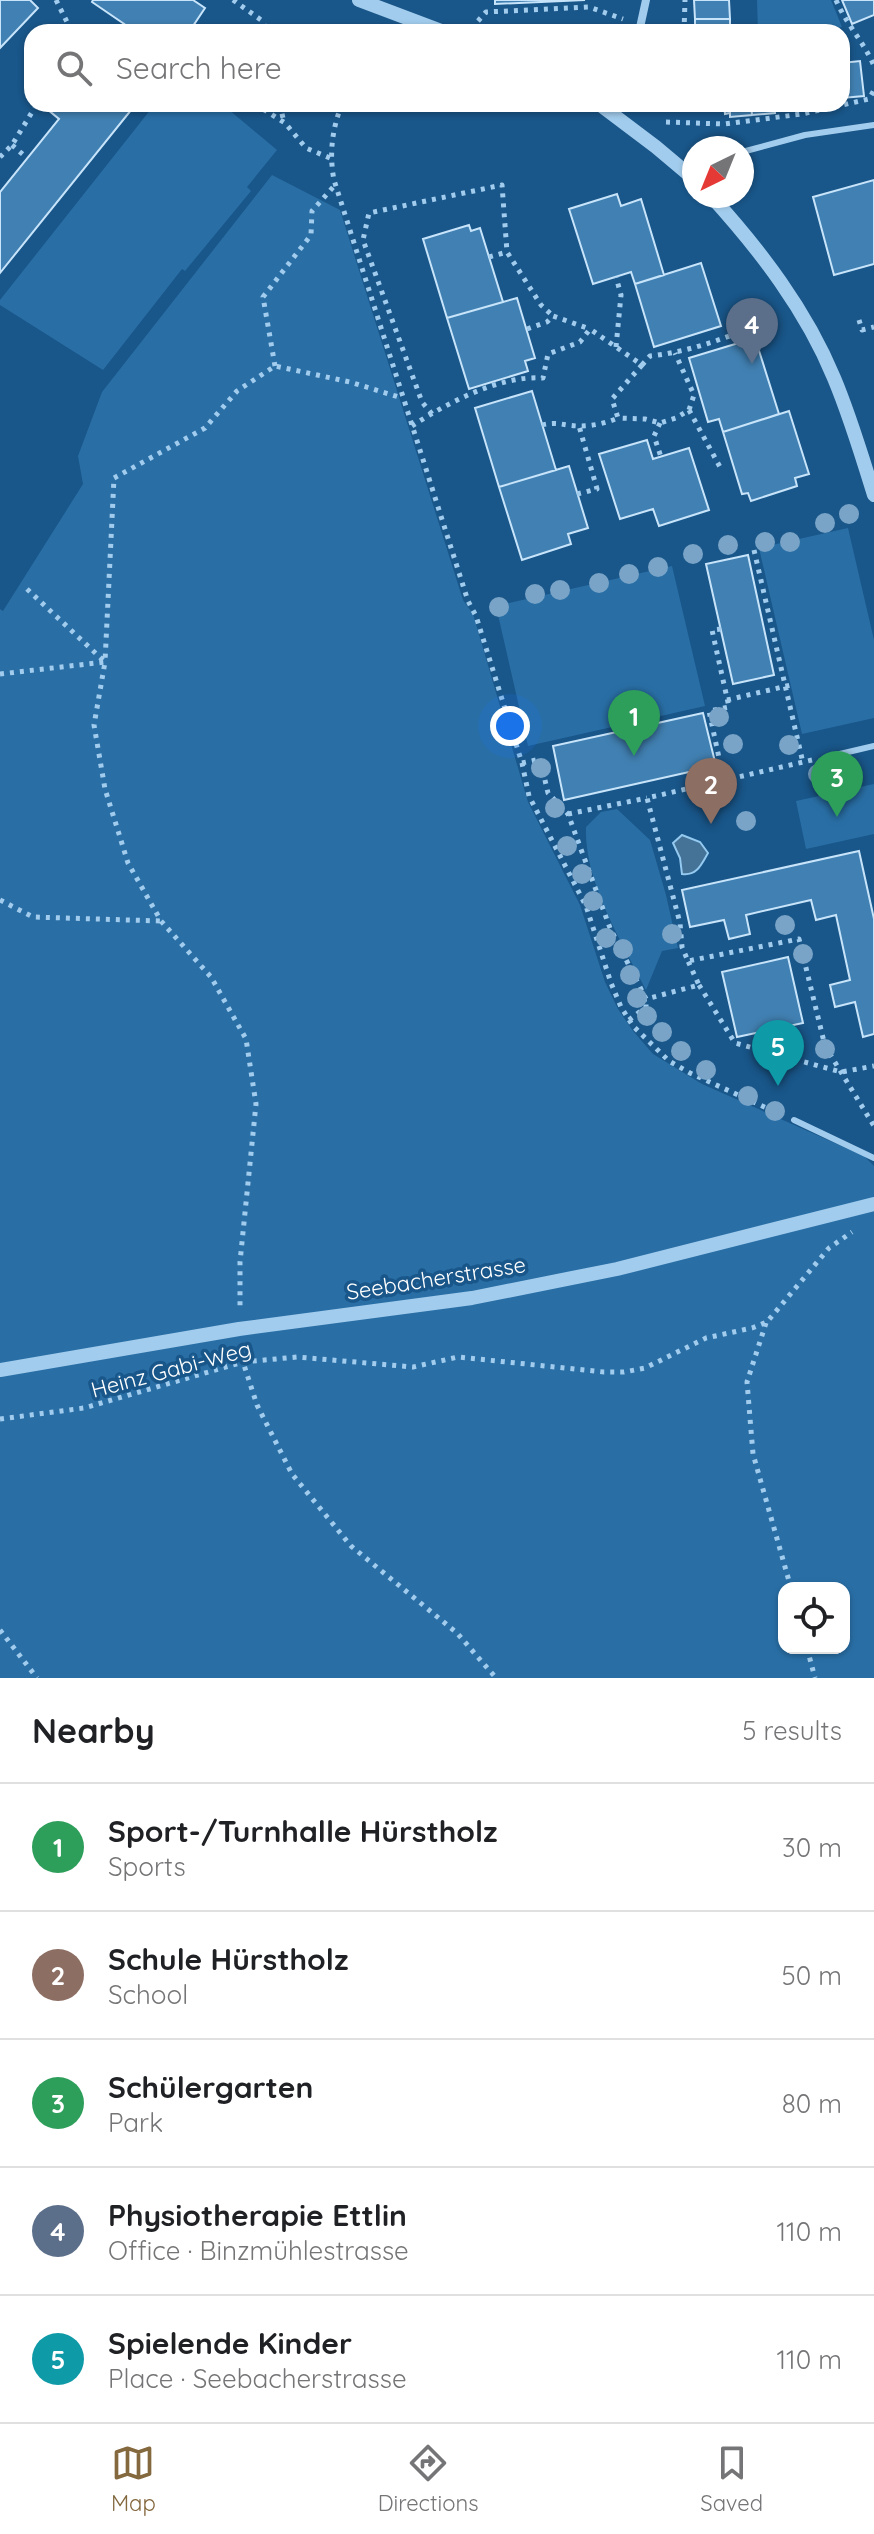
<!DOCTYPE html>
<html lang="en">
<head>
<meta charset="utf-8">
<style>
  body { margin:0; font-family:Quicksand,sans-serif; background:#f6f6f6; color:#202124 }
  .controls { position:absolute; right:24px; bottom:24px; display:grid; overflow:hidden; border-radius:16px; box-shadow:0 2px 6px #0004 }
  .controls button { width:72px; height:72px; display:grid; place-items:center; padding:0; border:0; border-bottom:2px solid #e0e0e0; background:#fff; color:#202124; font:40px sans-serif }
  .compass { position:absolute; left:682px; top:136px; width:72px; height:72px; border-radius:50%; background:#fff; box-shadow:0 2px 6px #0004; rotate:223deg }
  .you { position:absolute; left:510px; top:726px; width:28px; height:28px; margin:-20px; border:6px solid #fff; border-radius:50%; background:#1a73e8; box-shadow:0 0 0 12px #1a73e833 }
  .badge { display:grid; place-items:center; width:52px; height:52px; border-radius:50%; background:#84683e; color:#fff; font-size:26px; font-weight:700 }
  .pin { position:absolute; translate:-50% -66px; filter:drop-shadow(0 2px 4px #0008) }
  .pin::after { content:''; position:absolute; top:42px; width:28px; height:24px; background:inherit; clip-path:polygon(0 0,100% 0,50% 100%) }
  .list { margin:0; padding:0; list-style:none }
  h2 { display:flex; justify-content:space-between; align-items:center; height:104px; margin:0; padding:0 32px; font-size:34px }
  h2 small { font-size:26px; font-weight:400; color:#757577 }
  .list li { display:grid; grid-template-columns:52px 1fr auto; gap:24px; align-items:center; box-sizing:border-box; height:128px; padding:0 32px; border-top:2px solid #e0e0e0 }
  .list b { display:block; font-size:30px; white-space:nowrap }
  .list p { margin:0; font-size:26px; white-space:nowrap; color:#757577 }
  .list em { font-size:26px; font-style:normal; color:#757577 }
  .icon { flex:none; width:44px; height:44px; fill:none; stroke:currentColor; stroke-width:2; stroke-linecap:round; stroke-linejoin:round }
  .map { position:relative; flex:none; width:874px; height:1678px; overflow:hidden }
  .search { position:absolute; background:#fff; box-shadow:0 2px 6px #0004; left:24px; right:24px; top:24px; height:88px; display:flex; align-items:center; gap:20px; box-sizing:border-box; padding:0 28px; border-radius:24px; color:#757577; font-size:30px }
  .sheet { height:744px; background:#fff }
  nav { display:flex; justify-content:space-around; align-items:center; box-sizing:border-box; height:112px; border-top:2px solid #e0e0e0; background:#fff; font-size:22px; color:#757577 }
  nav a { display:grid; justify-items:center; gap:4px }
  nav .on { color:#84683e }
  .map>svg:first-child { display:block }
  .green { fill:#296fa6; fill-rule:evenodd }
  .water { fill:#457297; stroke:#94c9f0; stroke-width:2 }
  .building { fill:#4180b2; stroke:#c7e4fa; stroke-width:2 }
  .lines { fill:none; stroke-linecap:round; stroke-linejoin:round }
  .path { stroke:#a2cced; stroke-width:5; stroke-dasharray:4 6; stroke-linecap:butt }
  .service { stroke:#a2cced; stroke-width:6 }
  .minor { stroke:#a2cced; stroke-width:8 }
  .tertiary { stroke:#a2cced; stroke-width:14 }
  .tree { fill:#79a4c7 }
  .labels { text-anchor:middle; stroke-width:7; stroke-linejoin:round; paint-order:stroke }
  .street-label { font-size:22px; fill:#fff; stroke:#195689 }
</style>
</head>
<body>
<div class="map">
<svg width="874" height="1678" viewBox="0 0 874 1678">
  <rect width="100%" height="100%" fill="#195689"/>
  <path class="green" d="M757,0h74l11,27 -25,5h-59z
    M155,104h67l55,46 -30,37 4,4 -66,80 -3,-2 -79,101 -103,-65v-5z
    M272,175l68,35 123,390 10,14 55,188 52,103 25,77 13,27 15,22 20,23 49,30 162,72 10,10v512h-874v-1069l3,2 80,-127 -5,-28 24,-64zM784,1588h60v60h-60z
    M848,528l26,112v78l-72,16 -43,-186z
    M672,566l33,140 -177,40 -32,-140z
    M874,784v50l-68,15 -10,-48z
    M617,809l33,31 16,55 12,53 -16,3 -16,39c-24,-48 -62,-108 -60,-163l15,-15z"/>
  <path class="water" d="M682,835l18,7 8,11c-7,12 -11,23 -26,21l-2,-16 -7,-15z"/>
  <path class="building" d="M0,0h30l8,8 -38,40z
    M93,0h100l12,8 -16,24h-53l-44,-30z
    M495,0h90l-90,4z
    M694,0h35l1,19h-35z
    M842,0h32v15l-22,9z
    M695,19h35v13h-35z
    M860,61l4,35 -22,2v-35z
    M51,104h85l-136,169v-81l59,-73 -12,-10z
    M724,104h27l1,11 -22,2v-4l-5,1z
    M751,104h23l1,9 -23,2z
    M874,180v84l-40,11 -21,-78z
    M617,194l4,12 20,-7 23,76 -29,9 -4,-12 -38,12 -24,-75z
    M469,225l2,6 9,-3 23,74 -56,16 -24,-79z
    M701,263l20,63 -67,21 -19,-63z
    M517,298l18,60 -10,3 3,10 -59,18 -22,-71z
    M755,338l24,76 -56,18 -4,-13 -11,3 -19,-64z
    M532,391l24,79 -57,17 -24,-79z
    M789,411l20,63 -14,4 2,8 -46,15 -3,-8 -6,1 -19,-62z
    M647,440l6,19 36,-11 20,62 -50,16 -6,-17 -33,10 -21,-65z
    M569,466l19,62 -20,6 3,10 -49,16 -23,-73z
    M748,555l26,120 -41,9 -27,-120z
    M703,713l13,53 -152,34 -11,-54z
    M859,851l15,68v115l-11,3 -8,-35 -20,5 -5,-22 20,-5 -14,-65 -20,5 -5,-20 -65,15 4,19 -21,5 -5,-19 -34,7 -8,-37z
    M788,957l15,66 -66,14 -15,-65z"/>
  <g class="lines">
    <path class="path" d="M56,0l16,32
      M233,0l31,22 1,10
      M836,0c10,24 28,42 38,66
      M478,21l8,-9 103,-5 34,12
      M123,32l5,-6
      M684,32l1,-32
      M255,104l30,19 21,25 24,10
      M280,104l4,19
      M342,104c-10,25 -13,50 -8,76l134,421 8,15 46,147 7,33 57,110 25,77 10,24 12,19 36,35 21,12 92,42
      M666,122l58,2 78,-10 67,-15 5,-9
      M12,145l15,13
      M0,157l12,-12 25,-41
      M489,257l18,-5 34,53 12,11
      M859,320l3,10 12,-3
      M527,329l20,-7 6,-6 37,13
      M616,347l5,-52 -5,-18
      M642,365l-30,34 6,19 27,1 15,4 16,-5 13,-8 5,-15 -19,-42
      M275,366l-12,-69 48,-62 1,-24 23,-26
      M689,410l31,57
      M432,414l-10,-12 -59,-162 6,-27 133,-28 5,67
      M660,423l-6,13 7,21
      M542,425c16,-4 22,1 38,1 13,0 26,-3 38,-8
      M412,426c35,-23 88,-51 131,-48l5,-24 32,-12 10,-13 52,36 8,-9c45,-5 85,-21 127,-40
      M577,494l20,-5 -18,-63
      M754,550l49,213
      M27,589l78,73 -11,63 11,64 23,74 33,58 50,56 35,62 10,65 -16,158v47
      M721,629l-9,1 17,77 -20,4 15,70
      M0,674l105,-12 9,-184 91,-50 32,-37 38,-25 75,16 52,16
      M727,700l64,-15
      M812,760l-165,38 33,125 2,24 6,14 111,-22 26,107 49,80
      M522,763l18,-4 8,34 20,21 42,114 36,71 53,-14 -11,-24
      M568,814l79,-16
      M0,900l33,17 128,4
      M699,985l36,58 106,29 33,-6
      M629,1020l17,-13v-8
      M766,1323l-19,59 6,72 38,134
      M242,1347l1,15 14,43 35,69 59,72 106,87 39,45
      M0,1419l84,-11 159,-46 54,-5 116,10 45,-10 146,15h20l21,-4 61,-30 46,-10 15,-6 62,-74 23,-16
      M0,1630l37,48
      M807,1648l8,30"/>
    <path class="service" d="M742,152l63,-17 69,-10
      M827,757l47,-11
      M794,1120l80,38"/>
    <path class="minor" d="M639,32l7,-32"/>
    <path class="tertiary" d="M359,0l85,32
      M599,104l57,43 38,32
      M711,196c49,54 95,114 123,182 16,38 28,78 40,117
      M0,1370l239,-41 233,-31 145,-29 257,-65"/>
  </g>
  <g class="tree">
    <circle cx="849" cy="514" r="10"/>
    <circle cx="825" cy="523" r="10"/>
    <circle cx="765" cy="542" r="10"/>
    <circle cx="790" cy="542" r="10"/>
    <circle cx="728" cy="545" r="10"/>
    <circle cx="693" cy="554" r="10"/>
    <circle cx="658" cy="567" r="10"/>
    <circle cx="629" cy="574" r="10"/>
    <circle cx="599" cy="583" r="10"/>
    <circle cx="560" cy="590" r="10"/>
    <circle cx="535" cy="594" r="10"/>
    <circle cx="499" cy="607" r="10"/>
    <circle cx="719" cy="717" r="10"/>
    <circle cx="733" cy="744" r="10"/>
    <circle cx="789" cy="745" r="10"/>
    <circle cx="541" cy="768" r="10"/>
    <circle cx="818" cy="774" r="10"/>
    <circle cx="555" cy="808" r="10"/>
    <circle cx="746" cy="821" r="10"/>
    <circle cx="567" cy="846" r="10"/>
    <circle cx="582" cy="874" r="10"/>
    <circle cx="593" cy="901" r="10"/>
    <circle cx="785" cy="925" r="10"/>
    <circle cx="672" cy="934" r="10"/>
    <circle cx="606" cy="938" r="10"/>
    <circle cx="623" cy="949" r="10"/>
    <circle cx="803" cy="954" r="10"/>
    <circle cx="630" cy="975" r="10"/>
    <circle cx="637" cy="998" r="10"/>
    <circle cx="647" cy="1016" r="10"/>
    <circle cx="662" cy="1032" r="10"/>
    <circle cx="825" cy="1049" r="10"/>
    <circle cx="681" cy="1051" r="10"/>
    <circle cx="706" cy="1070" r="10"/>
    <circle cx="748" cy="1096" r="10"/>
    <circle cx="775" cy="1111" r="10"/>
  </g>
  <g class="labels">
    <g class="street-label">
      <text transform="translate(436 1278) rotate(-9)" y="8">Seebacherstrasse</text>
      <text transform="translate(171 1369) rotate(-15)" y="8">Heinz Gabi-Weg</text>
    </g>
  </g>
</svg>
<div class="controls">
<button><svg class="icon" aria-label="locate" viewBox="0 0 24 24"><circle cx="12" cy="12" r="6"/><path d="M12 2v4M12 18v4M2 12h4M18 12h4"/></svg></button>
</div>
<svg class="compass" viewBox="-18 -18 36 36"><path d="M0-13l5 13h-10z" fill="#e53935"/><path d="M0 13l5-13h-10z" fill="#757577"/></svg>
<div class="you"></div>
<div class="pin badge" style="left:634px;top:756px;background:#2e9e5b">1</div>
<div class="pin badge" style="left:711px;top:824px;background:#8d6e63">2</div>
<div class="pin badge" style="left:837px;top:817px;background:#2e9e5b">3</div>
<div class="pin badge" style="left:752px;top:364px;background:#5c6f8a">4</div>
<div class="pin badge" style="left:778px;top:1086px;background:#0f9aa8">5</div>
<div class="search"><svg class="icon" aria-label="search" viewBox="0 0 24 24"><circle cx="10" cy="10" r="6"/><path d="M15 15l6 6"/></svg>Search here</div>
</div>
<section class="sheet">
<h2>Nearby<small>5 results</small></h2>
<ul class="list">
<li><span class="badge" style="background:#2e9e5b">1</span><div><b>Sport-/Turnhalle Hürstholz</b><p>Sports</p></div><em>30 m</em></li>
<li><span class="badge" style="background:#8d6e63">2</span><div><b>Schule Hürstholz</b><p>School</p></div><em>50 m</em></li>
<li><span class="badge" style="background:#2e9e5b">3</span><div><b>Schülergarten</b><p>Park</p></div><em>80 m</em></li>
<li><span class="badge" style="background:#5c6f8a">4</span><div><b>Physiotherapie Ettlin</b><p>Office · Binzmühlestrasse</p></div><em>110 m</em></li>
<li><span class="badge" style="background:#0f9aa8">5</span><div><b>Spielende Kinder</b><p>Place · Seebacherstrasse</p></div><em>110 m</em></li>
</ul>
</section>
<nav>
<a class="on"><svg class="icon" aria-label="map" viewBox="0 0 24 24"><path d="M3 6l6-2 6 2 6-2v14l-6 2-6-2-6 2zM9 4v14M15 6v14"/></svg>Map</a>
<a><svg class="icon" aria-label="directions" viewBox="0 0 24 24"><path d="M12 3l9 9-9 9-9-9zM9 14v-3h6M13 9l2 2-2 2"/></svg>Directions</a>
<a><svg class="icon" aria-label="saved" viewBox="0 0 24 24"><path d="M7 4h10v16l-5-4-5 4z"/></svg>Saved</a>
</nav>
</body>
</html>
